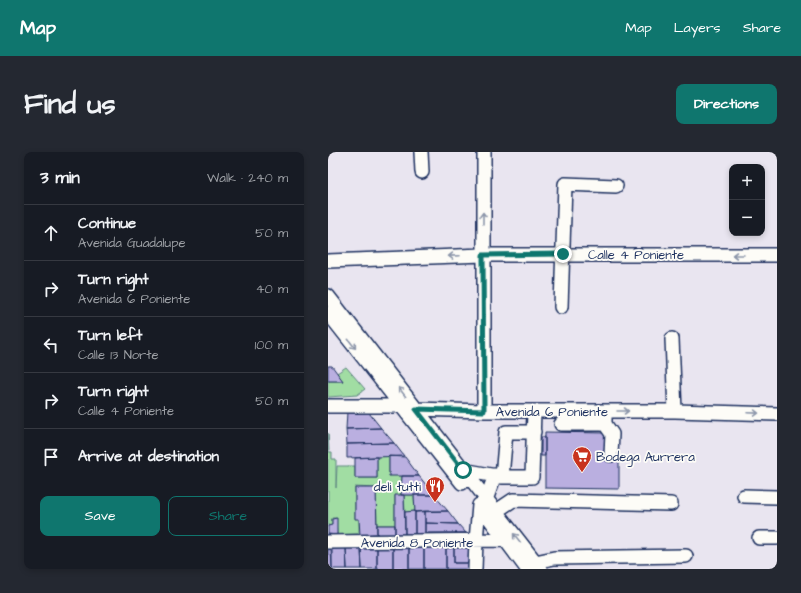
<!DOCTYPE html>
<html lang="en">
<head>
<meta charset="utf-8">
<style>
  body { margin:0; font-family:"Architects Daughter",sans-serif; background:#242831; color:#f1f3f6 }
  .controls { position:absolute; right:12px; top:12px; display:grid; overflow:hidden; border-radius:8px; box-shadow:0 2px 6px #0003 }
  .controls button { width:36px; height:36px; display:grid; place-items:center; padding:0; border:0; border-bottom:1px solid #363941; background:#171b24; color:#f1f3f6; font:20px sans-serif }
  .stop { position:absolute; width:12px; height:12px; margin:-9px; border:3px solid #0f766e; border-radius:50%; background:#fff }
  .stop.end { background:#0f766e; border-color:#fff; box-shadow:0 1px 4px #0008 }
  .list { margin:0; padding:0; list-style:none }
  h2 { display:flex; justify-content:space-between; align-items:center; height:52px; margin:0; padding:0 16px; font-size:17px }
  h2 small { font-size:13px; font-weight:400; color:#9ea1a6 }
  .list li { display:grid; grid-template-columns:26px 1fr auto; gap:12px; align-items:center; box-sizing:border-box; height:56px; padding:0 16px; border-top:1px solid #363941 }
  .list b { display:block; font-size:15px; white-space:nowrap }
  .list p { margin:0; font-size:13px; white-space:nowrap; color:#9ea1a6 }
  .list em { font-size:13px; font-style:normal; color:#9ea1a6 }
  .actions { display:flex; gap:8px; padding:12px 16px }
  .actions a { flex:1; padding:9px 0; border:1px solid #0f766e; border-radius:8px; text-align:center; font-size:14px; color:#0f766e }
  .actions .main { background:#0f766e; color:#fff }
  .icon { flex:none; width:22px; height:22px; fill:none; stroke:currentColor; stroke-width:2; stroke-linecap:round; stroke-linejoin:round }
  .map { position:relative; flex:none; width:449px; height:417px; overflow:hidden; border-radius:8px }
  header { display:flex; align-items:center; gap:24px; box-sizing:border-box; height:56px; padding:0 20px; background:#0f766e; color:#fff }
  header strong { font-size:19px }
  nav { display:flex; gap:22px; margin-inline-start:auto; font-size:14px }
  .intro { display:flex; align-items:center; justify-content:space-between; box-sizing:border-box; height:96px; padding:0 24px }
  h1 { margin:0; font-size:28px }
  .button { padding:10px 18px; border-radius:8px; background:#0f766e; color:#fff; font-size:14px; font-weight:700 }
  main { display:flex; gap:24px; padding:0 24px }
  aside { flex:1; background:#171b24; border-radius:8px; box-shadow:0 2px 6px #0003 }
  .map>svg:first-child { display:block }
  .green { fill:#a1dda3; stroke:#5e8680 }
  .building { fill:#baafe0; stroke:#1b2f5e }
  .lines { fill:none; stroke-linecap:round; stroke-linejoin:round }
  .minor-casing { stroke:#1b2f5e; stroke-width:16 }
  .minor { stroke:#fdfcf7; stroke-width:13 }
  .oneway { stroke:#8c96aa }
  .route { stroke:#0f766e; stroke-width:5 }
  .labels { text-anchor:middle; stroke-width:3.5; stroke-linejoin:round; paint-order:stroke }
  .street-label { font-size:13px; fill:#1b2f5e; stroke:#fdfcf7 }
  .poi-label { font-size:13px; fill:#1b2f5e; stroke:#fdfcf7; text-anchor:start }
</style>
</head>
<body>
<header>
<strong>Map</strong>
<nav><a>Map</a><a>Layers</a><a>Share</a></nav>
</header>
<div class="intro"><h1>Find us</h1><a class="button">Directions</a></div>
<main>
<aside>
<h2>3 min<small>Walk · 240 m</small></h2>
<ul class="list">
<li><svg class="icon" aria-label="ahead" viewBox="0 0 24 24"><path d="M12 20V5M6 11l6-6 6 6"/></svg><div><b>Continue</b><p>Avenida Guadalupe</p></div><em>50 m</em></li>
<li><svg class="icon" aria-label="right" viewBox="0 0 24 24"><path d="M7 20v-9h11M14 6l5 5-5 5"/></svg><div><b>Turn right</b><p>Avenida 6 Poniente</p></div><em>40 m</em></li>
<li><svg class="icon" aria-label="left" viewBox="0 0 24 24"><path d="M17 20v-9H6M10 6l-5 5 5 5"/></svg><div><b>Turn left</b><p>Calle 13 Norte</p></div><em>100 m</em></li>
<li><svg class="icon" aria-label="right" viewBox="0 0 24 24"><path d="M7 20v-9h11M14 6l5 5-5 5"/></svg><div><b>Turn right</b><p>Calle 4 Poniente</p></div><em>50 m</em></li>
<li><svg class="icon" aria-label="arrive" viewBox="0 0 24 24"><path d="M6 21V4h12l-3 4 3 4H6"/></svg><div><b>Arrive at destination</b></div></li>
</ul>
<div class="actions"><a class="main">Save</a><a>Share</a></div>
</aside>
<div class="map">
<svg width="449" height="417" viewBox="0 0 449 417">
  <rect width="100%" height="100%" fill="#e9e5f0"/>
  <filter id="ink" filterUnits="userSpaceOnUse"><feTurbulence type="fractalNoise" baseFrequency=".025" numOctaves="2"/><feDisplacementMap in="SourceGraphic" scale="8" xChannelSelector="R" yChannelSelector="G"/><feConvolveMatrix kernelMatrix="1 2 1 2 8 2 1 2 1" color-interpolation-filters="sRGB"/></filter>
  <g filter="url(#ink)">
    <path class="green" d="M18,215l19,22 -8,6 -29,2v-16h15l-6,-8z
      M0,281l1,19h3v7h4v29l1,-22h18v12h22v-21l12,-1v19l13,1 -1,19 -6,1v29h-18l-1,-37 -21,-1v31l4,1v15l-22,1 -1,-17h-4v7l-4,1z
      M76,343h10l1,16 -10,1z"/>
    <path class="building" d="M0,214h4l11,15h-15z
      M19,260l22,1 12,15 -35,1z
      M53,276l13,15 -47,1 -1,-15z
      M217,280l61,1v24h13v32l-74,-1z
      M213,285h4v19h-4z
      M66,291l10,13 -57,2v-14z
      M61,304l16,1 14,19h-30z
      M49,305v21h-22v-20z
      M74,324h17l15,19h-33z
      M27,336h21l1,46 -17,1 -1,-16h-4z
      M67,343h9l1,40h-10z
      M86,343h20l14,16 -33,1z
      M87,359v24h-10v-23z
      M97,359h23l10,13 -33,-1z
      M97,359v22l-10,2v-23z
      M9,366v17l-9,-1v-8l4,-1v-6z
      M97,371l33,1 8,9h-41z
      M49,373h18v10h-18z
      M126,394h17l-1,17h-16z
      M126,394v17h16v6h-24v-22z
      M81,395h15v22h-15z
      M81,395v22h-16v-21z
      M96,395h22v22h-22z
      M18,396h15l1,21h-15z
      M18,396l1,21h-15l-1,-20z
      M33,396h16v21h-15z
      M49,396h16v21h-16z
      M0,397h4v20h-4z"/>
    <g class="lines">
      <g class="minor-casing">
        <path id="minor" d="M93,0l1,20
          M156,0v259
          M0,109l155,-6h294
          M0,144l213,273
          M233,155l4,-123 51,2
          M0,161l134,170
          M344,187l3,72
          M0,254h73l15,3 68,2h191l102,3
          M206,259l-2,66h-30l4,-45h28
          M233,272h44v-13
          M277,272l7,10 -1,21
          M135,318l39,7
          M416,344l33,1
          M158,348l9,-25
          M167,360l18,-12 158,4
          M158,362l41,55
          M431,386h18
          M0,390l177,-2
          M207,410l19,-4 132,-2
          M147,417l1,-28 3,-36"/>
      </g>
      <use href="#minor" class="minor"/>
    </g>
    <defs><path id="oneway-shaft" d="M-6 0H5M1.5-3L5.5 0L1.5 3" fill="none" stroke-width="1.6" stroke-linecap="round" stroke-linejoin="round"/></defs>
    <g class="oneway">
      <use href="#oneway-shaft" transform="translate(155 66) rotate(-90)"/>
      <use href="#oneway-shaft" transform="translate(410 103) rotate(-180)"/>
      <use href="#oneway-shaft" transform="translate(126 104) rotate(178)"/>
      <use href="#oneway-shaft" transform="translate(24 192) rotate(52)"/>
      <use href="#oneway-shaft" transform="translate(74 240) rotate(-128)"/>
      <use href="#oneway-shaft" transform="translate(295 259)"/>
      <use href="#oneway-shaft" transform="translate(425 261) rotate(2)"/>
      <use href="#oneway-shaft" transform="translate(189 386) rotate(-129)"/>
    </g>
  </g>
  <g class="lines" filter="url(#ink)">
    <path class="route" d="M135,318l-47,-61 68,2 -1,-156 80,-1"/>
  </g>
  <defs>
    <g id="supermarket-pin" transform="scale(1)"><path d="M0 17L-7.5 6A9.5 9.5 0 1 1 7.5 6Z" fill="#c8321e" stroke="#fdfcf7"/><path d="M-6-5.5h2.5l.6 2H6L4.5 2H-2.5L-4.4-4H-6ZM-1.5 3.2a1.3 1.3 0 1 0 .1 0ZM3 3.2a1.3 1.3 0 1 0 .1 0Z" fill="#fff"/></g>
    <g id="restaurant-pin" transform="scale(1)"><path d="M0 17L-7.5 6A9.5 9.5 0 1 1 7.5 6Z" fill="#c8321e" stroke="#fdfcf7"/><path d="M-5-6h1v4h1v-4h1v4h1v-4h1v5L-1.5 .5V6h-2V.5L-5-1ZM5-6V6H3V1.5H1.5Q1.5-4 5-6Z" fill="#fff"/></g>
  </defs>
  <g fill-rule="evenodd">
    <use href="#supermarket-pin" x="254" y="304"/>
    <use href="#restaurant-pin" x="107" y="334"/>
  </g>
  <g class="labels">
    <g class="street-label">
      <text x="308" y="107">Calle 4 Poniente</text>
      <text x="224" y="264">Avenida 6 Poniente</text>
      <text x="89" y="395">Avenida 8 Poniente</text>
    </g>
    <g class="poi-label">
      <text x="268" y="309">Bodega Aurrera</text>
      <text x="93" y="339" text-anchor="end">deli tutti</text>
    </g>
  </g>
</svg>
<div class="controls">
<button>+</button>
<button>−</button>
</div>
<div class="stop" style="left:135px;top:318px"></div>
<div class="stop end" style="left:235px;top:102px"></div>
</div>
</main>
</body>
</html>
